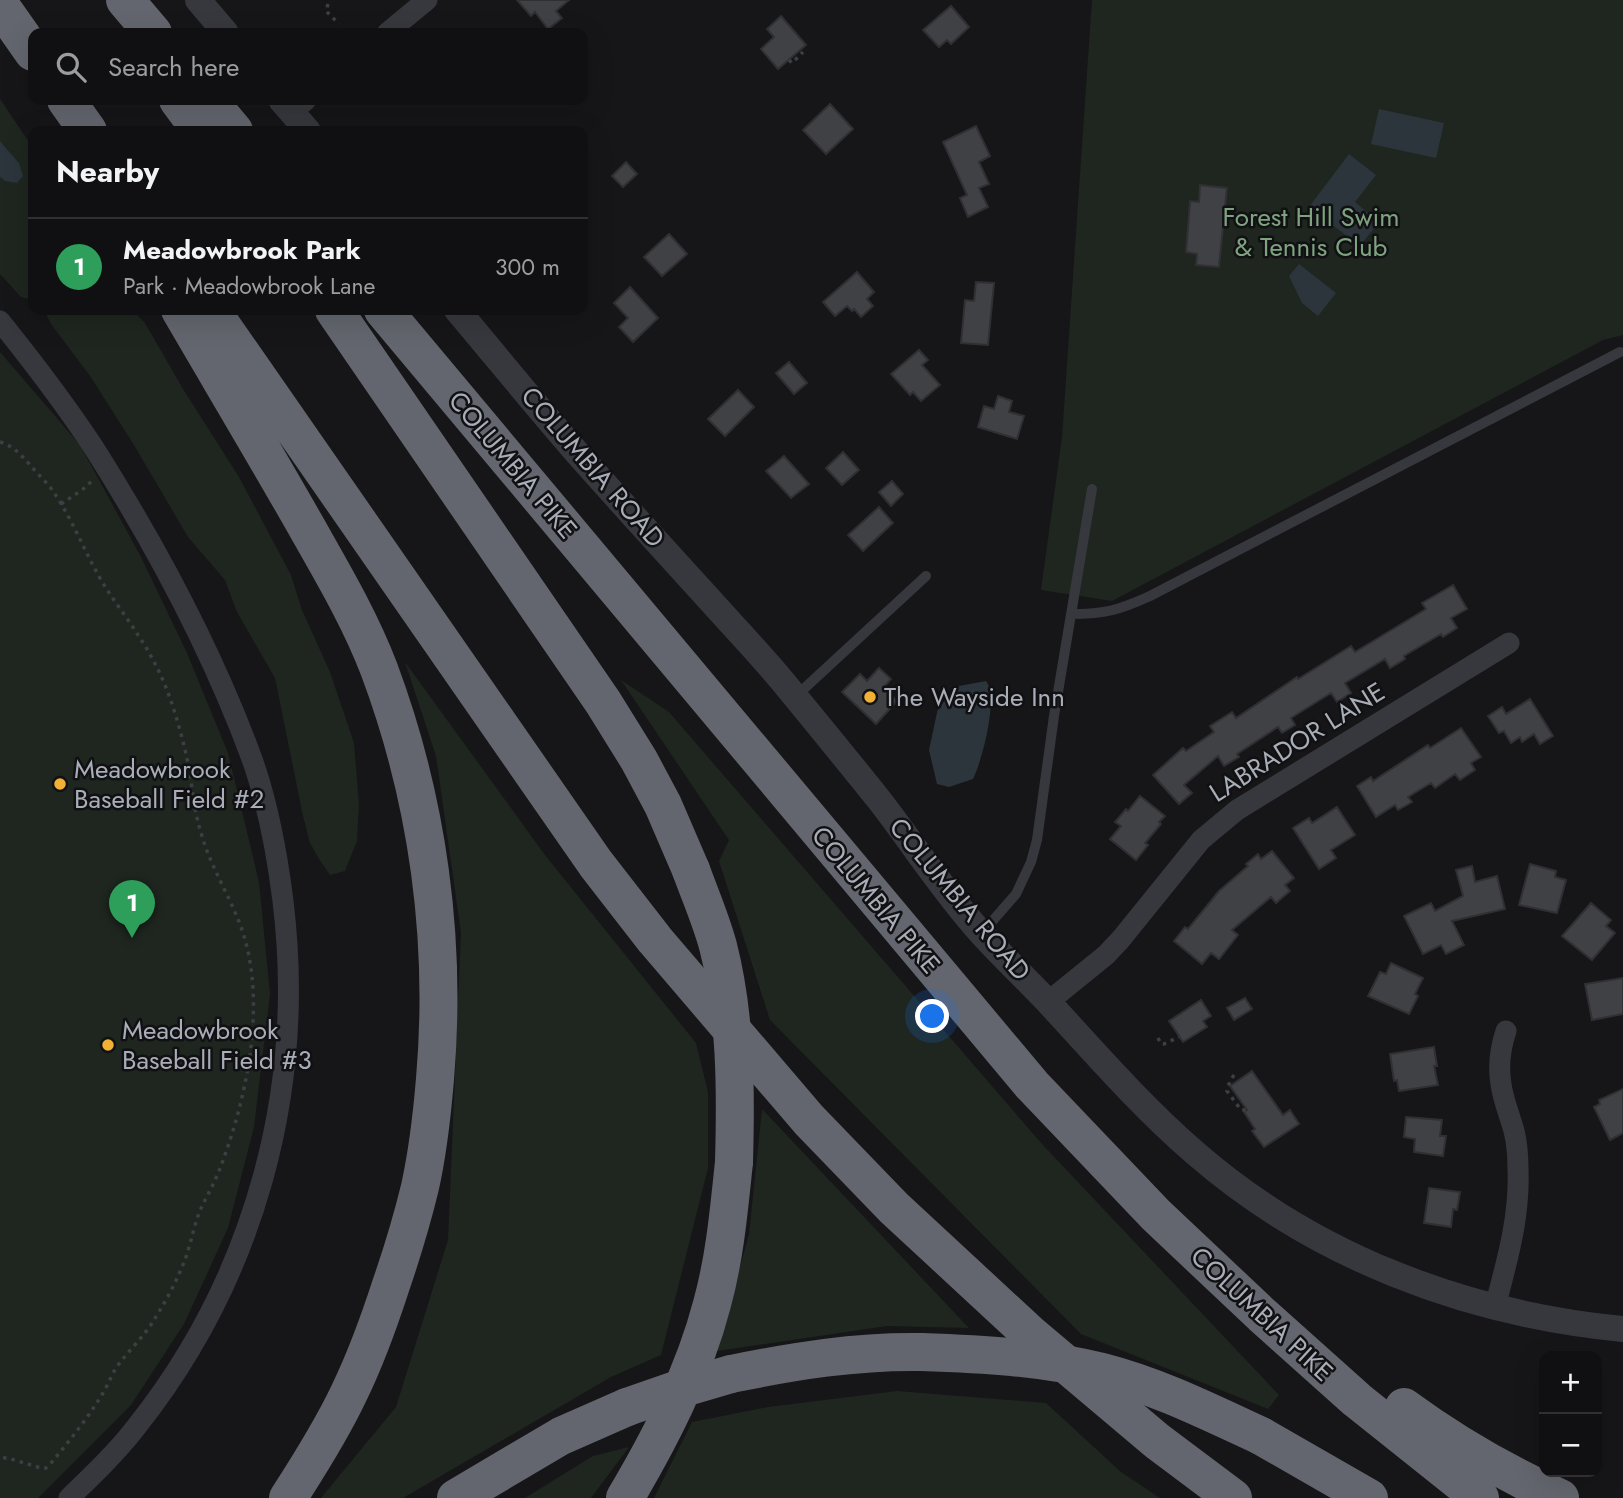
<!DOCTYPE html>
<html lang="en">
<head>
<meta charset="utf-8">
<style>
  body { margin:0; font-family:Jost,sans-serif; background:#19191b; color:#f1f3f6 }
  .controls { position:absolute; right:21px; bottom:21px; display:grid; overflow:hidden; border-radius:14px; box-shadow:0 7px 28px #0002 }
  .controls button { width:63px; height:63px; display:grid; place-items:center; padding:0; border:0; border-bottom:2px solid #303032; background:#101012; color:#f1f3f6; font:35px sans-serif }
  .you { position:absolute; left:933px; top:1017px; width:24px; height:24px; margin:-18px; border:5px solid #fff; border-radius:50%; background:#1a73e8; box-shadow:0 0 0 10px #1a73e833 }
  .badge { display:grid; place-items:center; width:46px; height:46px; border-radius:50%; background:#f2b134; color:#fff; font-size:23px; font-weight:700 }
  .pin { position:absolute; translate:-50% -58px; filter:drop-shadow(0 2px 4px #0008) }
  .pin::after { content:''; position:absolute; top:37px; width:24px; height:21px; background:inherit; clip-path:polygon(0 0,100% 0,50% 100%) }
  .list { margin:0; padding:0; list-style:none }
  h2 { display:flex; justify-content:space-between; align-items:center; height:91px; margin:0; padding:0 28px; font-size:30px }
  h2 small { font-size:23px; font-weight:400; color:#9c9d9f }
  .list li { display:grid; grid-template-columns:46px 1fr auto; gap:21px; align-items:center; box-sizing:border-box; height:98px; padding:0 28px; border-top:2px solid #303032 }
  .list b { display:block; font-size:26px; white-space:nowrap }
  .list p { margin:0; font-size:23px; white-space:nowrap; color:#9c9d9f }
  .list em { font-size:23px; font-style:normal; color:#9c9d9f }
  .icon { flex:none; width:38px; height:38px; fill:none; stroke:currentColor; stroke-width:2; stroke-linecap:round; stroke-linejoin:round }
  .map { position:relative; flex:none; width:1623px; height:1498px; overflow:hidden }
  .search { position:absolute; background:#101012; box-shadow:0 7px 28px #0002; left:28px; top:28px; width:560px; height:77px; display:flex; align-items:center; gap:18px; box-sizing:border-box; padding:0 24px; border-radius:14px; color:#9c9d9f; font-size:26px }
  .panel { position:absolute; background:#101012; box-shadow:0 7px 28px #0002; left:28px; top:126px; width:560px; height:189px; border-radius:14px }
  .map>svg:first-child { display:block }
  .green { fill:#1e261f }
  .water { fill:#2c353c }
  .building { fill:#404145; stroke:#303034; stroke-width:2 }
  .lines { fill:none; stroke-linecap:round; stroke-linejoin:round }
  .path { stroke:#3d3f44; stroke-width:3.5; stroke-dasharray:3.5 5; stroke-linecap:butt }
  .service { stroke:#37383d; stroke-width:10 }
  .minor { stroke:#37383d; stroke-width:21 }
  .tertiary { stroke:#37383d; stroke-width:26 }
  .motorway { stroke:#63666e; stroke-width:38 }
  .motorway-bridge { stroke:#63666e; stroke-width:38 }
  .poi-dot { fill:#f2b134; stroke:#111113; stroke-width:2.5 }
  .labels { text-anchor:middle; stroke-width:5; stroke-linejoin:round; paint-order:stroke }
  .park-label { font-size:26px; fill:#7fa381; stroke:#111113 }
  .street-label { font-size:26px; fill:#a8adb8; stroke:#111113 }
  .poi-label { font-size:26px; fill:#a8adb8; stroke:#111113; text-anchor:start }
</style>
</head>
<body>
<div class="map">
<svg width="1623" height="1498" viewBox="0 0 1623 1498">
  <rect width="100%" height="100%" fill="#161618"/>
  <path class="green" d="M1092,0h531v335l-20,5 -491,261 -71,-11 21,-153z
    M0,99l33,49v152l-12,-3 -21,-23v-97l5,4 14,-18 -19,-22z
    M44,310h88l13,13 38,66 56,88 52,98 11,35 28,62 24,71 5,62 -2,36 -12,30 -15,4 -11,-16 -9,-16 -7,-27 -28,-138 -38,-66 -12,-32 -37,-43 -54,-92 -44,-69 -39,-52z
    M0,352l80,93 61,112 46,96 41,100 31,129 11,112 -16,133 -26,101 -44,96 -53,81 -93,93h-38z
    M405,662l140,193 151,188 12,49v76l-47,187 -50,22 -208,121h-82l75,-91 52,-167 13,-307 -25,-177z
    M621,680l48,32 373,432 237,251 -11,14 -187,-75 -311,-314 -51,-159 10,-21z
    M762,1109l207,219 -82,-2 -170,25 32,-117z
    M897,1391l149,12 75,69 39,26h-506l38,-76 76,-15z
    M629,1447l-38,51h-66l68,-42z"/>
  <path class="water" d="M1379,109l65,14 -8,35 -65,-14z
    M0,141l19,22 4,13 -6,7 -12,-2 -5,-4z
    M1349,154l27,21 -21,27 24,20 -19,24 -51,-39z
    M1299,264l37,29 -18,23 -16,-13 -13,-27z
    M986,681c13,16 -4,80 -13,98l-24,8 -12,-3 -8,-34 9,-42 21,-22z"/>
  <path class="building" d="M517,0h52l-13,11 6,7 -14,11 -13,-17 -4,4z
    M951,6l18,21 -18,17 -4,-4 -8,7 -16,-17z
    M781,16l25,29 -28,24 -17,-20 13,-12 -7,-8z
    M830,104l23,25 -27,25 -23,-24z
    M976,126l14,30 -11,6 10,22 -10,4 9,19 -20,10 -8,-19 7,-3 -24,-53z
    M626,162l11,12 -14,13 -11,-11z
    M1200,185l27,3 -8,79 -23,-2 1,-11 -11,-2 4,-51 9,1z
    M669,234l18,20 -25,22 -18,-19z
    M857,272l17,20 -7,7 6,7 -12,11 -7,-8 -2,2 -5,-5 -12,10 -12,-14z
    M976,282l18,1 -6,62 -27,-2 4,-43 9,1z
    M630,287l28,31 -25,24 -14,-15 9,-9 -14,-15z
    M919,350l9,10 -6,5 18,20 -19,16 -8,-9 -3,3 -19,-21z
    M789,362l18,21 -13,11 -18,-21z
    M738,390l16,17 -29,29 -17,-17z
    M998,396l14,5 -3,11 15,4 -7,23 -39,-12 6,-21 10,3z
    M843,452l16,18 -17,15 -16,-17z
    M784,456l25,28 -18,14 -25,-27z
    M892,481l11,13 -12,12 -12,-14z
    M879,507l14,16 -30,28 -15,-16z
    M1453,585l14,24 -16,9 6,10 -14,9 -2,-3 -37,22 1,3 -15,9 -5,-9 -40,24 6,10 -14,9 -6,-9 -40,25 4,7 -13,8 -4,-6 -41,27 2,3 -15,9 -6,-10 -34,29 8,8 -13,11 -26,-29 30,-27 3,3 28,-19 -4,-6 22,-14 4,6 61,-41 1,2 53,-33 4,6 71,-43 -4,-6z
    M879,668l12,11 -8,9 14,13 -21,23 -34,-32 18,-18 7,7z
    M1530,699l23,37 -13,8 -6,-10 -12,8 -2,-5 -9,6 -7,-12 -5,2 -11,-17 14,-9 4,7z
    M1461,728l20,29 -10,6 4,7 -15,10 -5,-6 -20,14 -4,-5 -23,14 4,5 -14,8 -3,-5 -19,12 -19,-31 14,-9 2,4 55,-36 2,3z
    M1140,796l25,20 -6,6 2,2 -16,19 3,2 -12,15 -26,-21 11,-13 -6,-4 11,-13 2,2z
    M1337,807l18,28 -24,15 5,8 -17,11 -26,-41 16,-10 3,5z
    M1272,851l22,27 -9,7 5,6 -14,12 -5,-6 -39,33 6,5 -19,24 -8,-6 -9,11 -28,-23 11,-14 3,2 31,-38 29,-25 -2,-2 12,-10 3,5z
    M1530,864l26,7 -1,6 11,3 -9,33 -38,-8z
    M1472,866l3,16 22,-6 8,33 -53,12 12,24 -18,9 -5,-9 -18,9 -19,-38 27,-13 4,8 28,-15 -7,-26z
    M1591,903l20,17 -5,6 9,7 -23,27 -30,-24z
    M1391,963l32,15 -8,16 3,2 -9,18 -41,-18 12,-24 6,2z
    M1623,978v36l-31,6 -7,-36z
    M1245,998l7,11 -18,11 -7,-12z
    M1201,1000l10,16 -8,5 4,6 -24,15 -14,-21z
    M1434,1047l3,19h-3l4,19 -39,6 -2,-11 -3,1 -4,-27z
    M1252,1071l31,44 7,-5 9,14 -35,23 -12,-16 3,-2 -11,-17 3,-2 -17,-24z
    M1623,1089v44l-13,7 -16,-33 6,-3 -1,-4z
    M1406,1117l36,3 -2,16h6l-3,20 -29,-4 1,-13 -11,-2z
    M1429,1188l31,4 -3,18 -4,-1 -2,18 -27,-4z"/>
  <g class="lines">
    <path class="path" d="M328,4l-2,7 13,13
      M789,60l3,3 11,-11
      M0,442c14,4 22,14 31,24 6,7 13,14 19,21 23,31 35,68 56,101 10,16 22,31 32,47 15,22 27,47 35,72 7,22 13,44 17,67 3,21 5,41 12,62 11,38 36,72 45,111 17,71 -2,157 -28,224 -6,15 -14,28 -20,42 -5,14 -8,29 -13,44 -8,22 -21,46 -34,66 -10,16 -25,29 -36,45 -5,8 -8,17 -13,25 -15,25 -33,47 -51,69l-6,6h-5l-30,-9 -11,-2
      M61,504l21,-14 11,-10
      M1158,1038l3,6h3l15,-7
      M1234,1075l-4,6 -3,10 14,19h6"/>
    <path class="service" d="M1071,614c35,0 48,-4 79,-18l470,-244
      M795,697l131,-121
      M982,933l34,-39 15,-32 6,-22 17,-124 38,-227"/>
    <path class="minor" d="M387,33l40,-33
      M291,112l15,-12
      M0,321c33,41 65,83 94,127 62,98 118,202 158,311 16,45 25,94 31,142 23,188 -28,376 -146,525 -20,26 -44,49 -68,72
      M1048,1002l58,-47 15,-16 80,-99 36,-30 272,-167
      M1495,1307c12,-46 25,-90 23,-138 0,-12 -1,-26 -4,-38 -4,-15 -11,-31 -13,-47 -3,-18 -1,-35 5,-53"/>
    <path class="tertiary" d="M198,0l28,33
      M281,100l27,31
      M457,310c43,51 85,103 129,153 41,46 82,91 123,136 25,28 51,55 75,84 32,39 64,78 96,118 34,44 64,91 102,133 22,24 45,46 67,69 47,51 92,103 145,149 119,104 272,162 429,177"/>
    <path class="motorway" d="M125,0l28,33
      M0,5l33,47
      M66,100l22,31
      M178,100l23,31
      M208,100l26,31
      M180,310c42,72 85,144 126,216 26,46 54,93 73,143 49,131 68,271 56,410 -3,36 -7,72 -15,108 -8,33 -18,66 -29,98 -12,37 -25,73 -42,108 -17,36 -39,71 -61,105
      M211,310l385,554 59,76 154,180 85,88 135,125 128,108 76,57
      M334,310l269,392 36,58 24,45 28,65
      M383,310l649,775 124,130 106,100 95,85 123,98
      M731,1374c64,-13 125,-23 190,-22
      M1404,1407c49,36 101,66 156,91
      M1261,1436l108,62
      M456,1498l105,-62 66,-29
      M625,1498c36,-61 69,-125 87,-194 13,-47 17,-95 22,-142"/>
    <path class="motorway-bridge" d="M691,870c9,25 20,50 27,76 18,70 18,144 16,216
      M921,1352c60,2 122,5 181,20 55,14 107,40 159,64
      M627,1407l46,-16 58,-17"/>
  </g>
  <g class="poi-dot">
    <circle cx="870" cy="697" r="7"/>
    <circle cx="60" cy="784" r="7"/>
    <circle cx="108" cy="1045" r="7"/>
  </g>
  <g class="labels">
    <g class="park-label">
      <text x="1311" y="226">Forest Hill Swim<tspan x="1311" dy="30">&amp; Tennis Club</tspan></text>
    </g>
    <g class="street-label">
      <text transform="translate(513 465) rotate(50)" y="9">COLUMBIA PIKE</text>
      <text transform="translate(593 467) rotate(49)" y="9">COLUMBIA ROAD</text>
      <text transform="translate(1297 742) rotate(-32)" y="9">LABRADOR LANE</text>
      <text transform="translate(960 899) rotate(50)" y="9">COLUMBIA ROAD</text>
      <text transform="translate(876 900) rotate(50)" y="9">COLUMBIA PIKE</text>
      <text transform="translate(1262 1314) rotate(43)" y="9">COLUMBIA PIKE</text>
    </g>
    <g class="poi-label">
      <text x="884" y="706">The Wayside Inn</text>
      <text x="74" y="778">Meadowbrook<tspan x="74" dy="30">Baseball Field #2</tspan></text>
      <text x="122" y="1039">Meadowbrook<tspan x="122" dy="30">Baseball Field #3</tspan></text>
    </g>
  </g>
</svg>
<div class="controls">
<button>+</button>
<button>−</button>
</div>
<div class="you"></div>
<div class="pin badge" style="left:132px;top:938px;background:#2e9e5b">1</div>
<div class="search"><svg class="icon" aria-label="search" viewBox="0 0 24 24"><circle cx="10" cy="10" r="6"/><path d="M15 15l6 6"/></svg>Search here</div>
<section class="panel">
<h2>Nearby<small></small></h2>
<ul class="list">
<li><span class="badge" style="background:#2e9e5b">1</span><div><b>Meadowbrook Park</b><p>Park · Meadowbrook Lane</p></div><em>300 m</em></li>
</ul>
</section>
</div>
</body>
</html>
